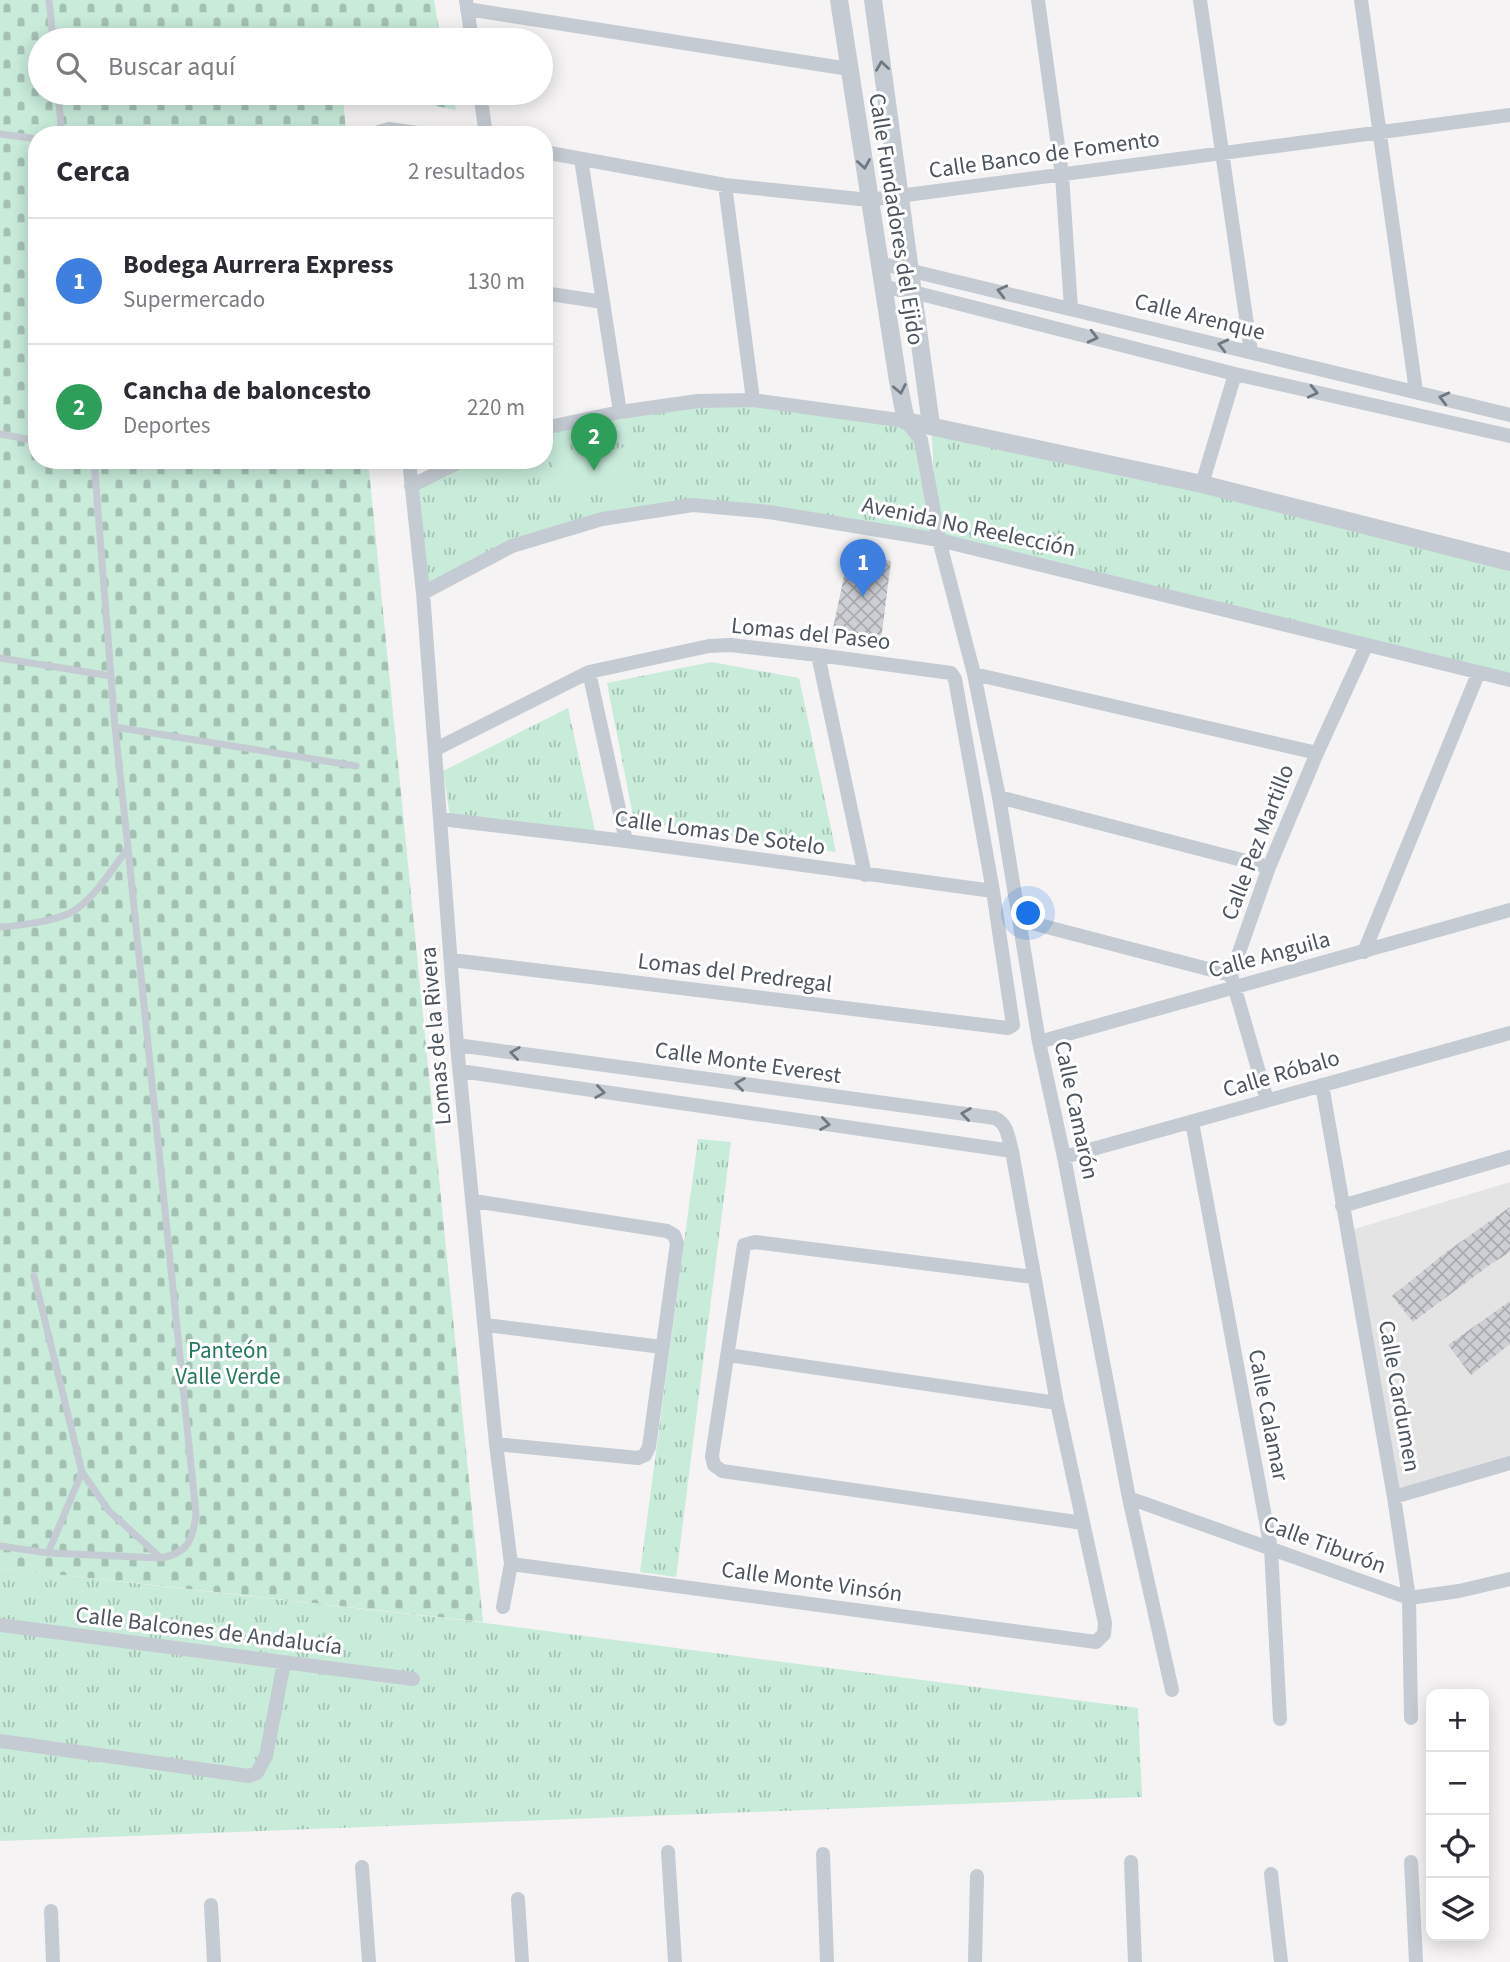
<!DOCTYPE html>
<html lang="es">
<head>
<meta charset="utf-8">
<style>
  body { margin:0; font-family:"Source Sans 3",sans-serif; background:#f2f2f3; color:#2b2b33 }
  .controls { position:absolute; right:21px; bottom:21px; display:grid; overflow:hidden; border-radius:14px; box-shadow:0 4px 18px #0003 }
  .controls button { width:63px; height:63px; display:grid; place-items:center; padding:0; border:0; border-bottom:2px solid #e1e1e2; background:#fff; color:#2b2b33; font:35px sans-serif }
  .you { position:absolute; left:1029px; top:914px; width:24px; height:24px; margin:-18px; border:5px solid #fff; border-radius:50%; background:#1a73e8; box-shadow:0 0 0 10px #1a73e833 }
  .badge { display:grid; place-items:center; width:46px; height:46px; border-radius:50%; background:#3265d0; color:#fff; font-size:23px; font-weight:700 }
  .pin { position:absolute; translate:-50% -58px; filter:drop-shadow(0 2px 4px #0008) }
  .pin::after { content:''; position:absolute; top:37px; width:24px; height:21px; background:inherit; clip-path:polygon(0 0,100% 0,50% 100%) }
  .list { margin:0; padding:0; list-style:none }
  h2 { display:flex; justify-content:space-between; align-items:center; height:91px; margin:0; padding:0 28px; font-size:30px }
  h2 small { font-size:23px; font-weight:400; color:#7c7c81 }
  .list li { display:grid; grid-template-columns:46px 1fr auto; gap:21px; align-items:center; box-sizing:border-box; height:126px; padding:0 28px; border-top:2px solid #e1e1e2 }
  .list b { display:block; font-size:26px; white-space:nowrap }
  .list p { margin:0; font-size:23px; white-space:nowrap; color:#7c7c81 }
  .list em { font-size:23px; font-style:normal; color:#7c7c81 }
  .icon { flex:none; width:38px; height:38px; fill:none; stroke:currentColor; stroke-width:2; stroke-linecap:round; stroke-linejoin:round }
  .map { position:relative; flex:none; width:1510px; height:1962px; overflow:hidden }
  .search { position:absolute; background:#fff; box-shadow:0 4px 18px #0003; left:28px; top:28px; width:525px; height:77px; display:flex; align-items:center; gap:18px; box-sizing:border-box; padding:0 24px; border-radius:38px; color:#7c7c81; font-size:26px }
  .panel { position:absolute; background:#fff; box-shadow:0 4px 18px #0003; left:28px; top:126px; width:525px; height:343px; border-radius:28px }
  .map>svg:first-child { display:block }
  .education { fill:#e5e4e4 }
  .grass { fill:url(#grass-tufts) }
  .cemetery { fill:url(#cemetery-stones) }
  .pitch { fill:#c8ebda }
  .building { fill:url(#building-cross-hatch) }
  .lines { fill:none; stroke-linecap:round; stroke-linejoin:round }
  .service { stroke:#c5cbd2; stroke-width:7 }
  .minor { stroke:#c5cbd2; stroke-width:14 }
  .tertiary { stroke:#c5cbd2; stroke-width:18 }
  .oneway { stroke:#707881 }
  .labels { text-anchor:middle; stroke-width:6; stroke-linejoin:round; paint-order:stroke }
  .street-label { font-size:23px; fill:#4c545e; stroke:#fff }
  .park-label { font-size:23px; fill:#247958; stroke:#fff }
</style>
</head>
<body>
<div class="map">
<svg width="1510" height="1962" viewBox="0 0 1510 1962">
  <defs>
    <pattern id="grass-tufts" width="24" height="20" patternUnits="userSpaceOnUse" patternTransform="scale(1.75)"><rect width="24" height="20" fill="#c8ebda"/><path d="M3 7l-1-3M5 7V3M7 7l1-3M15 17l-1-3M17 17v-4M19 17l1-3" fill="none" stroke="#a5c1b4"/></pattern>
    <pattern id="cemetery-stones" width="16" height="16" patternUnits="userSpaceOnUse" patternTransform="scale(1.75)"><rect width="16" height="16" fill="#c8ebda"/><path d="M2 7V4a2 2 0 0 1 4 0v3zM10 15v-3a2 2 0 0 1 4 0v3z" fill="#a5c1b4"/></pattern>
    <pattern id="building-cross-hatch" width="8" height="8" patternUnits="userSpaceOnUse" patternTransform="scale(1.75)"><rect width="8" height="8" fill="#cdcfd4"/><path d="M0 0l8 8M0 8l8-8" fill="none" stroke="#a9abaf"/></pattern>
  </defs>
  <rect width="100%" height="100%" fill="#f5f3f3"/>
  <path class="education" d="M1510,1182v278l-110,33 -52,-262z"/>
  <path class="grass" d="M753,400l153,21 15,19 17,91 -7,-106 579,137v118l-571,-140 -246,-35 -181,41 -89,47 -12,-107 52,-26h81v-32z
    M711,662l88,16 37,174 -202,-31 -27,-138z
    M568,708l27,123 -145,-15 -7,-45z
    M698,1139l33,3 -55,435 -36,-5z
    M0,1568l461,52 677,88 4,89 -1142,44z"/>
  <path class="cemetery" d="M0,0h434l7,40h-401v53h303l3,42h-309v325h331l115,1162 -483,-54z
    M373,93h79l4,17z"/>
  <path class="pitch" d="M631,446l5,37 -78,14 -5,-37z"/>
  <path class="building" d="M849,553l42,8 -10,79 -49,-7z
    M1510,1207v45l-19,12 -78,58 -21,-26 53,-43z
    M1510,1301v43l-39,31 -23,-30z"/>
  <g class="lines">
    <path class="service" d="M49,0l4,40
      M58,93l4,42
      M0,134l37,5
      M0,434l37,7
      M0,658l111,18
      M115,727l241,39
      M0,927c18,-1 54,-6 70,-14 22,-11 43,-45 58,-65l-13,-121 -21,-267
      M34,1276l48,196 27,39 52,47c27,-5 32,-18 35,-44l-68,-666
      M0,1546l48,7 34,-81
      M48,1553l113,5"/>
    <path class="minor" d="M466,0l6,40
      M1038,0l24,175 9,133
      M1200,0l51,352
      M1361,0l55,391
      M467,9l382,60
      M480,93l6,42
      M378,135l1,-3 10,-3 43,6
      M544,152l181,33 144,15 641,-85
      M581,159l39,253
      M725,185l28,215
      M879,263l631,152
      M883,287l30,5 322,82 275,62
      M544,293l59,9
      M544,428l76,-16 78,-11 55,-1 153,21 15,19 18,100 35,134 25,123 40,245 25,115 65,341 43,192
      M409,460l14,133 34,452 39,399 15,120 -8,43
      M1202,484l33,-110
      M411,486l52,-26
      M423,593l89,-47 90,-27 91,-14 76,7 170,28 571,140
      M818,655l47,220
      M589,672l37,169
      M974,674l343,79
      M436,749l153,-77 120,-26 21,-1 88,10 133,18 4,6 38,212 20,134 -5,3 -556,-68
      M999,797l270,70
      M441,819l185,22 367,50
      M1020,920l211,55
      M1364,952l114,-278
      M1039,1042l471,-132
      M457,1045l538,73c13,6 13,20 17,33l45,252 48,220 -1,11 -8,8 -585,-78
      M460,1071l552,80
      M1322,1085l72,412 15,101 2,120
      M1267,1100l-36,-125 38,-108 48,-114 49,-107
      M1192,1122l79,427 9,170
      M1064,1157l446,-124
      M474,1201l193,30 7,4 3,8 -28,204 -4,8 -7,3 -142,-14
      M1342,1206l168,-49
      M1033,1277l-278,-35 -11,3 -32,211 2,9 8,6 361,52
      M486,1325l176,22
      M728,1355l329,48
      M1394,1497l116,-34
      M1129,1498l280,100 50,-7 51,-12
      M0,1625l413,54
      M0,1741l249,35 8,-3 9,-17 18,-93
      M668,1852l7,110
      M823,1854l4,108
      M1131,1862l4,100
      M1411,1862l5,100
      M362,1867l7,95
      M1271,1874l10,88
      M518,1899l4,63
      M211,1905l3,57
      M51,1911l2,51
      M975,1962l2,-86"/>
    <path class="tertiary" d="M839,0l59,381 8,40 296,63 308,78
      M873,0l58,425"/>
  </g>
  <defs><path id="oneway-chevron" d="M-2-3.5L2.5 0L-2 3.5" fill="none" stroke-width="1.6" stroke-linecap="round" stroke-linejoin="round" transform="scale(1.75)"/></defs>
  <g class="oneway">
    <use href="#oneway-chevron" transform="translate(882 66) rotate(-98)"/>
    <use href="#oneway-chevron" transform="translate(864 164) rotate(81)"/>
    <use href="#oneway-chevron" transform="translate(1002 291) rotate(-166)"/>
    <use href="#oneway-chevron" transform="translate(1093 337) rotate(14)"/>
    <use href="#oneway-chevron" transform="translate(1223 345) rotate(-166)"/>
    <use href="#oneway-chevron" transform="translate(900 389) rotate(79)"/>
    <use href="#oneway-chevron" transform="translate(1313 392) rotate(13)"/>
    <use href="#oneway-chevron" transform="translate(1444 398) rotate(-166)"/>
    <use href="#oneway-chevron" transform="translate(515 1053) rotate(-172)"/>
    <use href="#oneway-chevron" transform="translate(740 1084) rotate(-172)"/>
    <use href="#oneway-chevron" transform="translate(600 1092) rotate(8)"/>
    <use href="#oneway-chevron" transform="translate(966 1114) rotate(-172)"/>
    <use href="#oneway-chevron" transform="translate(825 1124) rotate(8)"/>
  </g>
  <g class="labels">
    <g class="street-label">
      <text transform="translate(1044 154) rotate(-8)" y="8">Calle Banco de Fomento</text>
      <text transform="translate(897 219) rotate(81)" y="8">Calle Fundadores del Ejido</text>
      <text transform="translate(1200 316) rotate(14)" y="8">Calle Arenque</text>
      <text transform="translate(969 526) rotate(12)" y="8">Avenida No Reelección</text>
      <text transform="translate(811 633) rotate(6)" y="8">Lomas del Paseo</text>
      <text transform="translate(720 832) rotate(8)" y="8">Calle Lomas De Sotelo</text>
      <text transform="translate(1257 842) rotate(-69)" y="8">Calle Pez Martillo</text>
      <text transform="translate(1269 954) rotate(-15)" y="8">Calle Anguila</text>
      <text transform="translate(735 972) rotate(7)" y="8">Lomas del Predregal</text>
      <text transform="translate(435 1036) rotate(-95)" y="8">Lomas de la Rivera</text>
      <text transform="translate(748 1062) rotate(8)" y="8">Calle Monte Everest</text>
      <text transform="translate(1281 1073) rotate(-16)" y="8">Calle Róbalo</text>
      <text transform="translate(1077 1110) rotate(78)" y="8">Calle Camarón</text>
      <text transform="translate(1400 1396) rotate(80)" y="8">Calle Cardumen</text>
      <text transform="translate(1269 1415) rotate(79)" y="8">Calle Calamar</text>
      <text transform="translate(1325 1544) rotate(20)" y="8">Calle Tiburón</text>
      <text transform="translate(812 1581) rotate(8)" y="8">Calle Monte Vinsón</text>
      <text transform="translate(209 1630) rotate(7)" y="8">Calle Balcones de Andalucía</text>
    </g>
    <g class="park-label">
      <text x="228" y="1358">Panteón<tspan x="228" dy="26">Valle Verde</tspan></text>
    </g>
  </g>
</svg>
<div class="controls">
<button>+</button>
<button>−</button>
<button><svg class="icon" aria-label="locate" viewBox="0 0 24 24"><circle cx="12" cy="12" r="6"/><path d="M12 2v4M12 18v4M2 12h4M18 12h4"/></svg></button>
<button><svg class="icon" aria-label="layers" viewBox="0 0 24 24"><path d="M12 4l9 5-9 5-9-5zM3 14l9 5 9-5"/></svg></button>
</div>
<div class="you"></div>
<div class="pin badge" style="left:863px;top:597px;background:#3f7fe0">1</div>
<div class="pin badge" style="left:594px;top:471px;background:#2e9e5b">2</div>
<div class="search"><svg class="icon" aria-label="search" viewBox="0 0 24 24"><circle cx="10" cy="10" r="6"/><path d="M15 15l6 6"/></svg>Buscar aquí</div>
<section class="panel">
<h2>Cerca<small>2 resultados</small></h2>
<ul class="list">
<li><span class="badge" style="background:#3f7fe0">1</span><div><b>Bodega Aurrera Express</b><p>Supermercado</p></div><em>130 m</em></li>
<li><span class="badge" style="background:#2e9e5b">2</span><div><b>Cancha de baloncesto</b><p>Deportes</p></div><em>220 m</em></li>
</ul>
</section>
</div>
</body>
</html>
